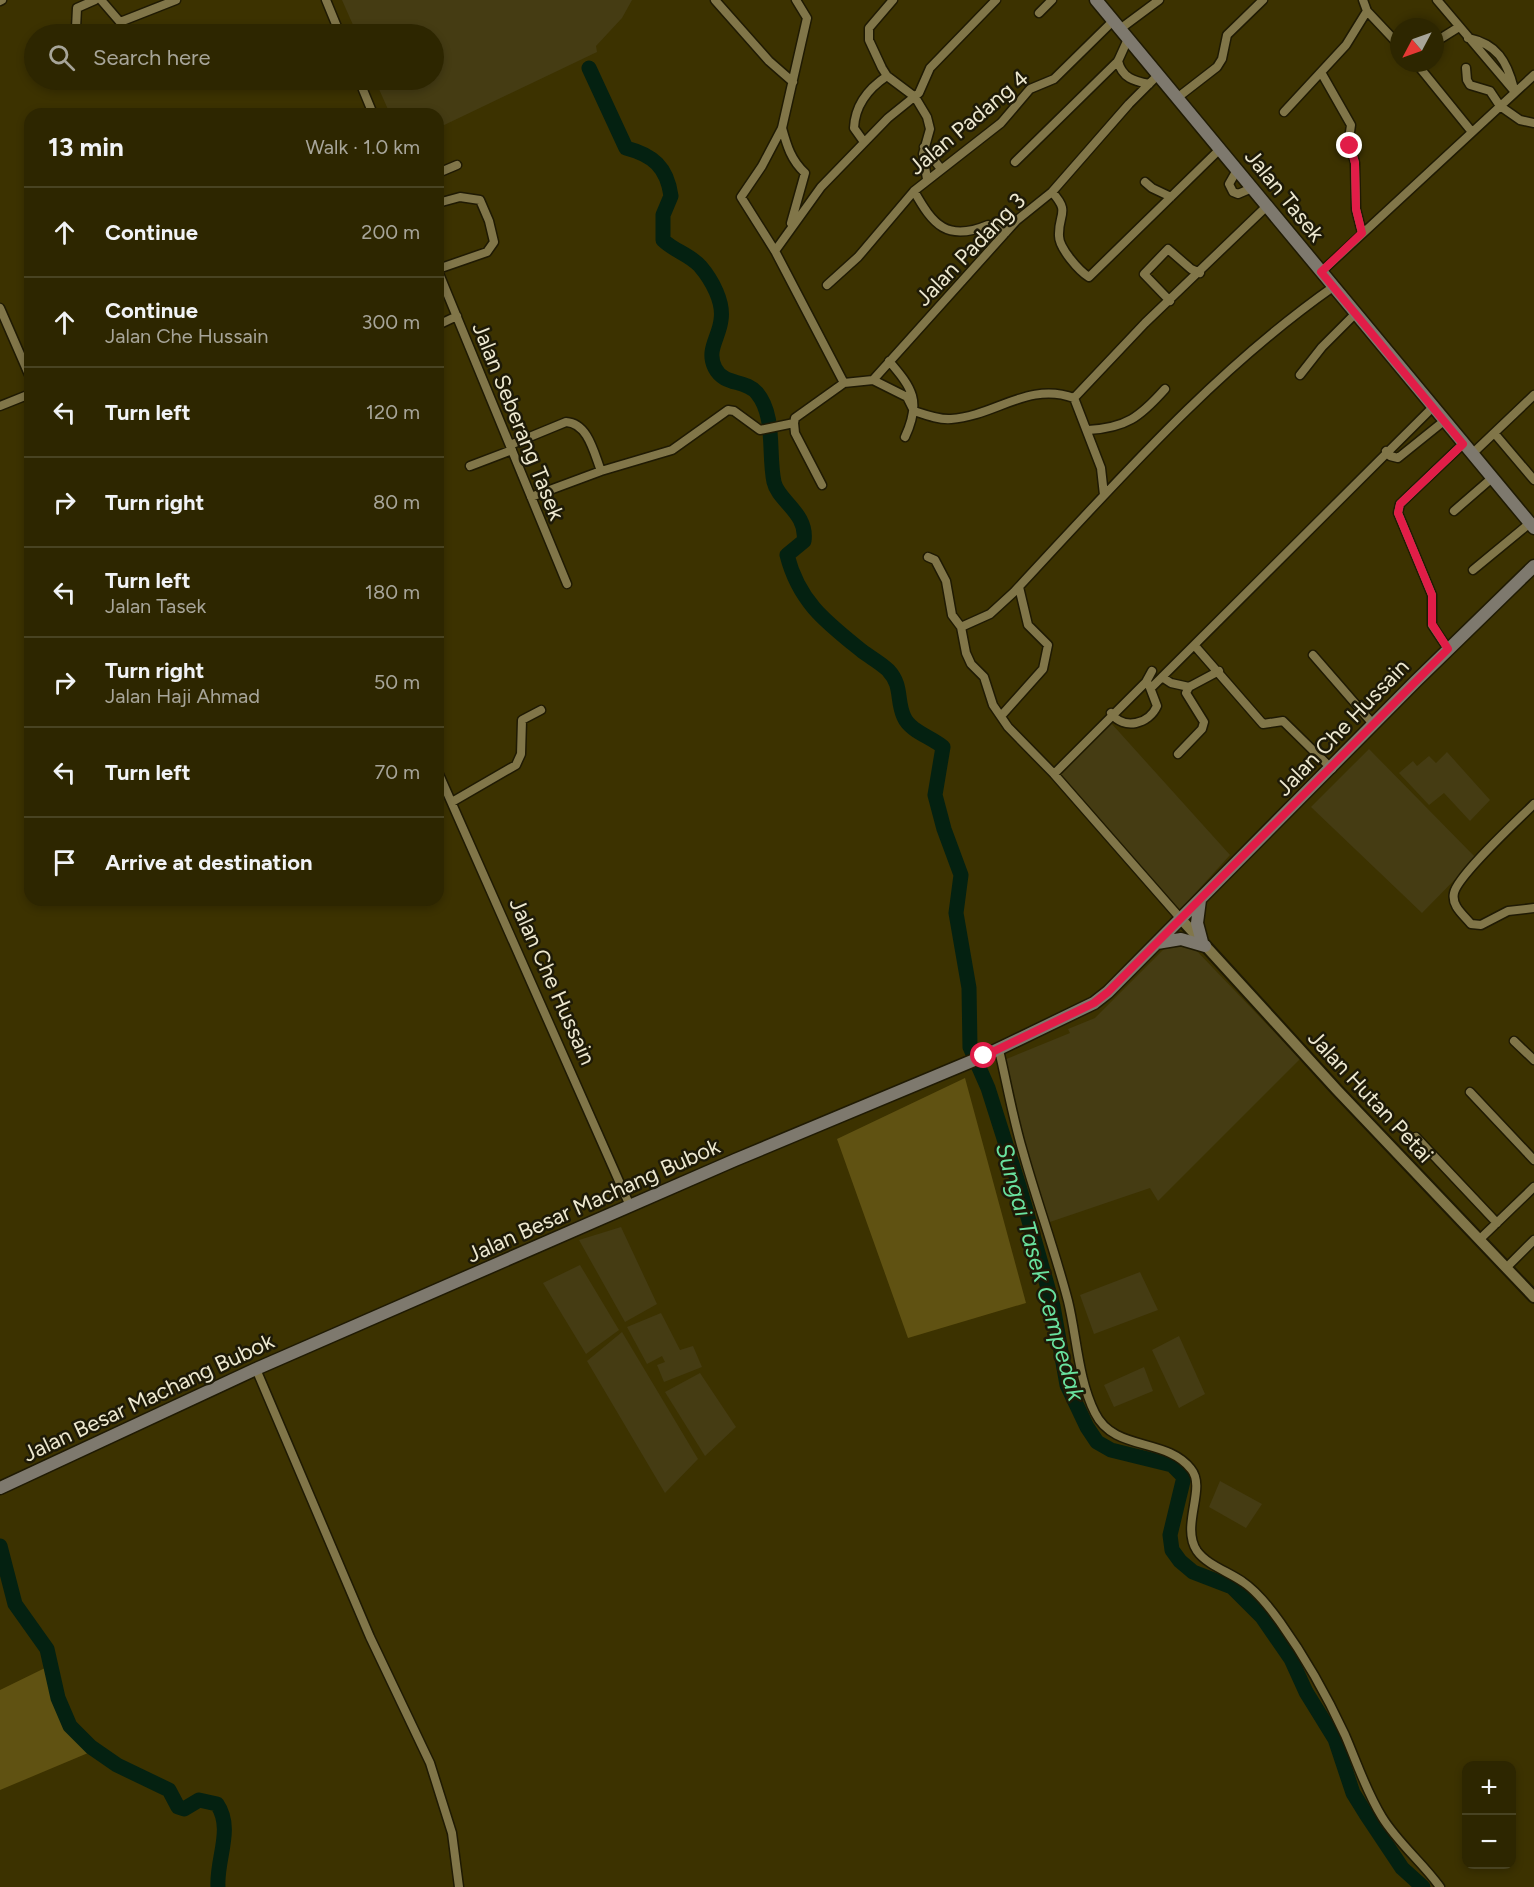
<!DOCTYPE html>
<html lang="en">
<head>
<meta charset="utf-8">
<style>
  body { margin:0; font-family:Figtree,sans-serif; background:#352e0a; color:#f1f3f6 }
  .controls { position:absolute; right:18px; bottom:18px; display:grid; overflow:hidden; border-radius:12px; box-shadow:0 3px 9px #0003 }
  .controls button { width:54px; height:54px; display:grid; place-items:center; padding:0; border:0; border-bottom:2px solid #484322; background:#2d2600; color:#f1f3f6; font:30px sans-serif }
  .compass { position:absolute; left:1390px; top:18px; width:54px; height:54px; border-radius:50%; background:#2d2600; box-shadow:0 3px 9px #0003; rotate:229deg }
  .stop { position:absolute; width:18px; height:18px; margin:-14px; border:4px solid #e11d48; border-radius:50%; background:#fff }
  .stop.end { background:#e11d48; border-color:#fff; box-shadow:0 2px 6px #0008 }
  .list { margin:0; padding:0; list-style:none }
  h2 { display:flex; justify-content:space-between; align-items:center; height:78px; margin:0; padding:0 24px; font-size:26px }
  h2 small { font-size:20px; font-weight:400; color:#a7a599 }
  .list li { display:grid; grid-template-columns:39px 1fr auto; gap:18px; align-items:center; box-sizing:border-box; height:90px; padding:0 24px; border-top:2px solid #484322 }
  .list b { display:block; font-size:22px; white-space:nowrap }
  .list p { margin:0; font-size:20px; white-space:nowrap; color:#a7a599 }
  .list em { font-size:20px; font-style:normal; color:#a7a599 }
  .icon { flex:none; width:33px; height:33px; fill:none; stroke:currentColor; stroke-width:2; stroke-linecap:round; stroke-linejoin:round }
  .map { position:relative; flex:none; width:1534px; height:1887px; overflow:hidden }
  .search { position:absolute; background:#2d2600; box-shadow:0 3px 9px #0003; left:24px; top:24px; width:420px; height:66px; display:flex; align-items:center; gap:15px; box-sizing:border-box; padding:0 21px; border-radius:33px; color:#a7a599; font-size:22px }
  .panel { position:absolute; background:#2d2600; box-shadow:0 3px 9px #0003; left:24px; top:108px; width:420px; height:798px; border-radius:18px }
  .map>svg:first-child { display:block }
  .built { fill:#453c13 }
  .green { fill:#605212 }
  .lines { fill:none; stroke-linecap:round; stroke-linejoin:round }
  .river { stroke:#042111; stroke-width:15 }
  .minor-casing { stroke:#1f1a03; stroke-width:11 }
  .tertiary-casing { stroke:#1f1a03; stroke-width:14 }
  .secondary-casing { stroke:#1f1a03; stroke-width:15 }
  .minor { stroke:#817649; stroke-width:8 }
  .tertiary { stroke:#817649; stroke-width:10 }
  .secondary { stroke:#7e796e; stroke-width:12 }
  .route { stroke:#e11d48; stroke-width:8 }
  .labels { text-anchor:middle; stroke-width:5; stroke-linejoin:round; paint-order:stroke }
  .street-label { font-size:22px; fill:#ede8d0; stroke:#1e1a07 }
  .water-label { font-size:24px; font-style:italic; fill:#69e29f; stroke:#1e1a07 }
</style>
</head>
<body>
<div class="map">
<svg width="1534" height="1887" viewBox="0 0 1534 1887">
  <rect width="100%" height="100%" fill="#3c3200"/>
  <path class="built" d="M342,0h290l-10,18 -26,28 1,6 -159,76v-14h-48l-15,-34h59v-46h-77z
    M1111,723l119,132 -51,56 -118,-131 -1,-9z
    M1369,749l107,109 -54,55 -111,-106z
    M1447,752l43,48 -20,21 -26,-28 -15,12 -30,-32 14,-12 4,5 12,-10 7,7z
    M1168,945l25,2 107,112 -142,142 -8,-13 -103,35 -30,-92 -13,-71 66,-27 -2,-4 27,-11z
    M621,1227l36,77 -32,18 -46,-82z
    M580,1265l39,65 -33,24 -43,-71z
    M1140,1272l18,38 -64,24 -14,-39z
    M661,1313l19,37 13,-4 9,21 -38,15 -7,-17 8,-3 -3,-6 -15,8 -20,-37z
    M622,1332l76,127 -33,34 -78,-132z
    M1179,1336l26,58 -26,14 -27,-58z
    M1144,1367l9,24 -39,16 -10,-22z
    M700,1373l36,54 -31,29 -40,-64z
    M1220,1481l42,23 -16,24 -37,-21z"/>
  <path class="green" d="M965,1078l61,225 -118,35 -71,-199z
    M45,1668c5,38 20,56 43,85l-88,37v-100z"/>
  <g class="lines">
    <path class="river" d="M589,68l37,80c27,7 41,19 45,48l-8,19v25c11,11 26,14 37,26 12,14 24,36 21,54 -2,18 -15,30 -6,48 9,18 30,11 42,25 19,23 11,61 17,89 4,19 34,31 30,59l-17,14c12,47 39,67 75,96 8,6 19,12 26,19 15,16 8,30 16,47 6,14 27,20 39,30l-8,48 9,34 17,46 -5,38 13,75 1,59 18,41 32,101 33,117 14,79 20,42 10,15 14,8 61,15 12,12 -14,58 2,15 8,11 13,11 39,15 30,30 29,42 15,33 29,47 18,54 13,21 36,54 21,19
      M0,1546l15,58 32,45 11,49 12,28 21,21 26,18 52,25 9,17 6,2 15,-9 18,4c17,25 -1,55 1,83"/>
    <g class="minor-casing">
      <path id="minor" d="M101,0l19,22 56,-22
        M326,0l14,34
        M715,0l54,61 24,21
        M796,0l11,18 -25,110 -20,38 -21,31 34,54 69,132
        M893,0l-24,28v12l13,28 5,8 28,21 12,20 3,12 -7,25 4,25
        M1363,0l4,11 32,34
        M1437,0l78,92
        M0,1l2,-1
        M1039,13l13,-13
        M1120,29l39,-29
        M69,34l7,-6 1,-20 18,-8
        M1468,38c29,6 39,23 46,51
        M1435,42l24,-15
        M1118,61c4,17 16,20 31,23
        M1416,63l56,69
        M1466,68l1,12 3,5 20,6 10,15 20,14 14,3
        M1322,74l29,51 -2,14 6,24 1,46 6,24
        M359,80l14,34
        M1177,98l40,-31 5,-8 5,-24 36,-35
        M1284,112l62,-67 21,-34
        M782,128c5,18 9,32 23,45l-14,50
        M864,142l-10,-14c1,-23 15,-40 33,-52
        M924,147l17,22
        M1015,162l103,-101 10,-22
        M1237,170l-8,14 4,8 5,2 14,-6
        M438,173l19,-8
        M1145,182l7,6 19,9
        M914,191c19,34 33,51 74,34l18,7
        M1052,192c19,21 6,21 7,44 0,12 20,35 30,41l131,-128
        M438,203l22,-6 20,3 9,21 5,21 -7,10 -49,17
        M775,251l46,-64 67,-69 31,-25 11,-25 66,-68
        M438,271l129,313
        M1321,272l213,-197
        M827,285l31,-28 56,-66 87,-68 29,-34 24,-10 59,-58
        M1170,301l-26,-27 24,-25 23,20 9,4
        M0,308l30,69
        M438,325l19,-9
        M889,361c23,27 33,40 16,76
        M1300,375l22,-28 34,-34
        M873,380l34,17 7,14c12,4 25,9 37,8 44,-3 78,-38 123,-21
        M0,406l30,-12
        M794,423l1,-5 49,-35 29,-3 143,-159 36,-29 77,-88 29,-29
        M794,423l1,10 27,52
        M1088,430c38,-2 52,-13 77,-41
        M1495,434l39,46
        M510,445l56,-23c22,1 28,31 35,49
        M1386,451l4,5 8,2 46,-37
        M1472,454l62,-59
        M470,466l42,-16
        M1104,495l-3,-27 -27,-70 71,-75 122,-117
        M531,497l70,-26 71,-21 56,-40 6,1 26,19 34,-7
        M1454,511l38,-33
        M928,557l7,3 11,21 6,34 9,12 5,26 5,11 13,13 9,28 15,22 46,47 127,145
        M1473,570l57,-47
        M961,627l29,-13 24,-22c101,-108 198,-220 319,-305
        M1195,646l68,78 20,-3 49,48
        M1448,649l-16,-24v-30l-34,-82 2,-9 63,-60
        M1313,655l60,69
        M1162,677l9,6 18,4
        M1151,688l282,-281
        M1111,713c13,18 38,11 46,-7l-8,-21
        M1001,716l42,-47 5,-24 -20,-20 -9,-38
        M1178,754l24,-25 2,-7 -18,-29 3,-6 30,-16
        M438,772l192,434
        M1054,774l92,-92 6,-11
        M452,802l64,-37 5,-11 1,-34 19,-10
        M1534,804c-16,16 -76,71 -80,89 -3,13 10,22 17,31l10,1 27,-14 26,-3
        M1514,1041l20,19
        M999,1050c8,34 14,69 24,102 14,50 32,99 45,149 9,37 10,78 27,112 19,39 71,24 96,56 16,19 -11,57 6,82 10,14 32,21 46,31 15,10 27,26 37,40 25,35 47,74 65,113 12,28 21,56 37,82 16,26 40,45 58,70
        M1470,1092l64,68
        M1416,1137l81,86
        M1480,1239l54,-52
        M1506,1268l28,-28
        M256,1369l114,268 60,126 22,70 7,54"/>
    </g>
    <g class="tertiary-casing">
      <path id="tertiary" d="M1181,919l156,171 197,207"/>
    </g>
    <g class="secondary-casing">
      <path id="secondary" d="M1096,0l438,528
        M1200,900l-3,23 5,19
        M1157,943l24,-4 24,7
        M0,1488l256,-119 479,-209 249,-104 110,-53 14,-11 308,-311 118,-115"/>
    </g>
    <use href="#minor" class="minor"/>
    <use href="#tertiary" class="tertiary"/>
    <use href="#secondary" class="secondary"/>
  </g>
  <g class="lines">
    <path class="route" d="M984,1056l110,-53 14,-11 340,-343 -16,-25v-29l-34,-82 2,-9 63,-60 -142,-172 41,-39 -6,-24 -1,-46 -5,-17"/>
  </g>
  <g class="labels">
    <g class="street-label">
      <text transform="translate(968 122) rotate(-40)" y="8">Jalan Padang 4</text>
      <text transform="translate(1285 195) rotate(51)" y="8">Jalan Tasek</text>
      <text transform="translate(970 249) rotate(-46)" y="8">Jalan Padang 3</text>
      <text transform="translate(519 421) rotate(68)" y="8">Jalan Seberang Tasek</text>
      <text transform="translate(1342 727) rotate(-46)" y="8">Jalan Che Hussain</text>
      <text transform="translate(553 981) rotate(66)" y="8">Jalan Che Hussain</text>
      <text transform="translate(1371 1096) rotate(47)" y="8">Jalan Hutan Petai</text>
      <text transform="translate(593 1200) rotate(-24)" y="8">Jalan Besar Machang Bubok</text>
      <text transform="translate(148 1397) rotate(-25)" y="8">Jalan Besar Machang Bubok</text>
    </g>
    <g class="water-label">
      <text transform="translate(1040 1272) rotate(74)" y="8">Sungai Tasek Cempedak</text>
    </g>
  </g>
</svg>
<div class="controls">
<button>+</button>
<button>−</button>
</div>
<svg class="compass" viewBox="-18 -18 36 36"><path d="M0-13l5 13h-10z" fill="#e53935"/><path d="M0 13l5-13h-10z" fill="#a7a599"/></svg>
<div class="stop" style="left:984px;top:1056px"></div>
<div class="stop end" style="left:1350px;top:146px"></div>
<div class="search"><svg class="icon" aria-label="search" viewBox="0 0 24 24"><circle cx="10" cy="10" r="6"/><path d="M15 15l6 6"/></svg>Search here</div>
<section class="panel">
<h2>13 min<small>Walk · 1.0 km</small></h2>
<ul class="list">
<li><svg class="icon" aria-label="ahead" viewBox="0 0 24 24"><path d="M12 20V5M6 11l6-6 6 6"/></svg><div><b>Continue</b></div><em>200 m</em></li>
<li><svg class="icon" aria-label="ahead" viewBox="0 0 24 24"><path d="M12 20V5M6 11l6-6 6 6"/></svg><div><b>Continue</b><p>Jalan Che Hussain</p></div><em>300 m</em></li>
<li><svg class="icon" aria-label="left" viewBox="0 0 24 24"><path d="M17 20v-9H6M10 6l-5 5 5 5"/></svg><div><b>Turn left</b></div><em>120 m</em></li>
<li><svg class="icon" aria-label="right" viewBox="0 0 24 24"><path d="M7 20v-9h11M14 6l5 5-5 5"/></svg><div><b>Turn right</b></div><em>80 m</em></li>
<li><svg class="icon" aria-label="left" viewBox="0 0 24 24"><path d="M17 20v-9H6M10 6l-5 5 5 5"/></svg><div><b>Turn left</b><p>Jalan Tasek</p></div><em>180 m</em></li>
<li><svg class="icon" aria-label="right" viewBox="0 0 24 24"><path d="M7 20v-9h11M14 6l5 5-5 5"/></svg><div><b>Turn right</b><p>Jalan Haji Ahmad</p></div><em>50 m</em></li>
<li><svg class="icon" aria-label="left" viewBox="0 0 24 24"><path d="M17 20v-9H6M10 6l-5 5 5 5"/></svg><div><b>Turn left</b></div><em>70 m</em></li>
<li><svg class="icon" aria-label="arrive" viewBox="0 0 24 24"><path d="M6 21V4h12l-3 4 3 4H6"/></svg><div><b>Arrive at destination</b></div></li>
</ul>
</section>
</div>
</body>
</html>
